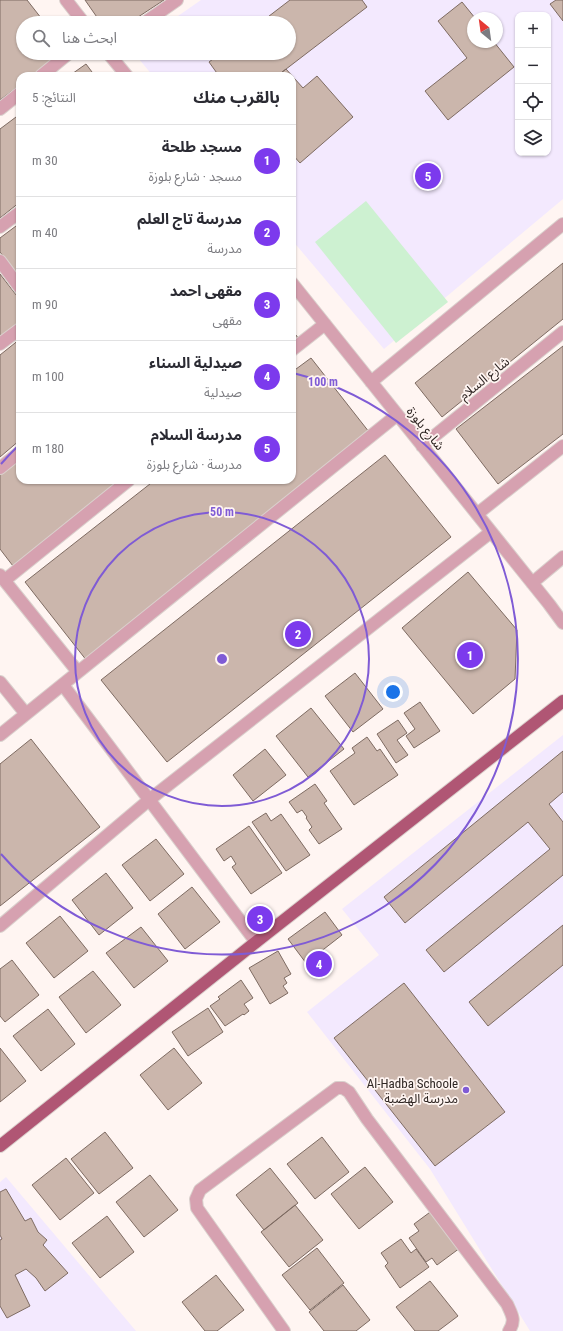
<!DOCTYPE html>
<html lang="ar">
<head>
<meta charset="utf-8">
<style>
  body { margin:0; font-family:"Roboto Condensed","Noto Sans Arabic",sans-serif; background:#f2f2f3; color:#2b2b33; direction:rtl }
  .controls { position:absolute; right:12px; top:12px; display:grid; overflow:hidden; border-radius:8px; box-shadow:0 1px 3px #0004 }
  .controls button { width:36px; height:36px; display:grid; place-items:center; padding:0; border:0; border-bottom:1px solid #e1e1e2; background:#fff; color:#2b2b33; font:20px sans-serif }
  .compass { position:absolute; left:467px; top:12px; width:36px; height:36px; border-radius:50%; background:#fff; box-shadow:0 1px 3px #0004; rotate:331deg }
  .you { position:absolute; left:393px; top:692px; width:14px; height:14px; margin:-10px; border:3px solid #fff; border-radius:50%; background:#1a73e8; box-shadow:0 0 0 6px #1a73e833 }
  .badge { display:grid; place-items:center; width:26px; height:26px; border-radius:50%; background:#7c3aed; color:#fff; font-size:13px; font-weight:700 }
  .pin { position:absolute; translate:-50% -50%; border:2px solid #fff; box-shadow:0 1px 4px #0006 }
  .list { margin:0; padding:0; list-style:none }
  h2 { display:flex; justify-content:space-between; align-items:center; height:52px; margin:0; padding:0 16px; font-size:17px }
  h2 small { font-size:13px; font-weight:400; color:#7c7c81 }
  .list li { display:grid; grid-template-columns:26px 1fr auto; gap:12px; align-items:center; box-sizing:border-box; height:72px; padding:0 16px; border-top:1px solid #e1e1e2 }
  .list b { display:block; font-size:15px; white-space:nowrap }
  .list p { margin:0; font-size:13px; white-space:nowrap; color:#7c7c81 }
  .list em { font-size:13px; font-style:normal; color:#7c7c81 }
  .icon { flex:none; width:22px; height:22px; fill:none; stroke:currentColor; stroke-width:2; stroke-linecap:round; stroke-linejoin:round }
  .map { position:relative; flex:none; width:563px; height:1331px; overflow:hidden; direction:ltr }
  .search { position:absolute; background:#fff; box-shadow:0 1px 3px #0004; left:16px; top:16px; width:280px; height:44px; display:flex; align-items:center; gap:10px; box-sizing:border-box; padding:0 14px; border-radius:22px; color:#7c7c81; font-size:15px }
  .panel { position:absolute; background:#fff; box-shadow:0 1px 3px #0004; left:16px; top:72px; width:280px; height:412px; border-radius:12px; direction:rtl }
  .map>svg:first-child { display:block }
  .education { fill:#f3e9fe; fill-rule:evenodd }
  .green { fill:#cdf1d1 }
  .building { fill:#cbb6ac; stroke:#7e6b62 }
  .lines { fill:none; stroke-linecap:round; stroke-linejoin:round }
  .minor-casing { stroke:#dad0cd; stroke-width:14 }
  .major-casing { stroke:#dad0cd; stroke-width:14 }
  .minor { stroke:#d6a1b0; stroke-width:12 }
  .major { stroke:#b05674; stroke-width:12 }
  .ring { fill:none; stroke:#7f5bd5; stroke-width:2 }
  .poi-dot { fill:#7f5bd5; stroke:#fff5f2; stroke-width:1.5 }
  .labels { text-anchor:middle; stroke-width:3.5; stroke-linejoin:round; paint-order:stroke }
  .street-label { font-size:13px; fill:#2f2623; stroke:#fff5f2 }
  .poi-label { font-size:13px; fill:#2f2623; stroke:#fff5f2; text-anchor:end }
  .centre { fill:#7f5bd5; stroke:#fff5f2; stroke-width:2 }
  .ring-label { font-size:12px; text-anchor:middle; font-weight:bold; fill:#7f5bd5; stroke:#fff5f2; stroke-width:3.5; stroke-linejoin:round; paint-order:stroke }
</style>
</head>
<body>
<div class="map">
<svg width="563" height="1331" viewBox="0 0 563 1331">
  <rect width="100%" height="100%" fill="#fff5f2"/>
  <path class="education" d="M201,0h362v199l-179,150 -92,-109v-164h-139l-19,-23h155v-30h-121zM518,15h30v138h-30zM473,18h24v24h-24z
    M563,735v596h-33l-100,-162 -123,-157 72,-57 -37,-46z
    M6,1177l130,154h-136v-149z"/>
  <path class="green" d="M366,201l82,101 -52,41 -81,-101z"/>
  <path class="building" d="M0,0h27l18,23h-22v30h38l-30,23h-11v9l-20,15z
    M85,0h79l-35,23h-28z
    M290,0h72l5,7 -90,69h-58l-10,-14 12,-9h68v-30h-29z
    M556,0h7v21l-13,-17z
    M462,2l13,16h-2v24h21l20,25 -66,53 -23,-29 42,-33 -29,-37z
    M86,64l9,12h-26z
    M286,69l17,19 14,-12 36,41 -53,46 -8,-9v-78h-15z
    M20,114v88l-20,16v-89z
    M20,223v55l-20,-26v-14z
    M563,263v56l-121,98 -27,-34z
    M0,274l20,26v23l-20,16z
    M292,330l7,9 -7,5z
    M20,339v101l-20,17v-102z
    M563,346v88l-65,50 -42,-55z
    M311,358l62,79 -286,224 -62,-79 130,-102h137v-108z
    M385,455l66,82 -284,225 -66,-82z
    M20,457v23h102l-109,86 -13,-17v-76z
    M468,572l49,58 -2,49 -42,35 -71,-86z
    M355,673l28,36 -30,23 -28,-36z
    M420,702l20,29 -26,17 -8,-12 9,-7 -11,-16z
    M311,708l33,41 -36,28 -32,-41z
    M398,720l9,13 -10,7 11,15 -12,8 -19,-29z
    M367,737l10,14 3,-2 18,26 -44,30 -24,-34 25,-18 -3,-5z
    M31,739l69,88 -100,79v-142z
    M265,749l21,26 -33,26 -20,-26z
    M563,751v41l-14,12 14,18v53l-119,97 -18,-22 124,-101 -22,-27 -123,101 -21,-26z
    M315,784l12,17 -3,2 18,26 -23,15 -10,-14 3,-3 -6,-9 1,-1 -5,-7 -5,3 -8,-11z
    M266,813l5,8 10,-7 29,41 -24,16 -34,-49z
    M249,826l33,47 -31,21 -19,-27 4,-3 -5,-8 -7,5 -8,-12z
    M156,839l28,35 -34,27 -28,-36z
    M106,873l27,35 -34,27 -27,-35z
    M192,887l28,35 -35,27 -27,-35z
    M325,912l17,23 -36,28 -18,-24z
    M60,916l28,35 -34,27 -28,-35z
    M563,925v40l-75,61 -19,-24z
    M141,927l27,34 -34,27 -28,-35z
    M278,951l13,23 -7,4 3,5 -4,3 5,7 -18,11 -21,-36z
    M12,960l27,35 -34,27 -5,-6v-47z
    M93,971l28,34 -35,28 -27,-36z
    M241,980l12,18 -9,6 5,7 -5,4 -1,-1 -18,12 -15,-20 10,-7 -2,-2z
    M404,983l101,129 -70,54 -101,-128z
    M208,1008l15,24 -35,24 -16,-24z
    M48,1009l27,35 -34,27 -28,-35z
    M0,1048l26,33 -26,21z
    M174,1048l28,35 -34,27 -28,-35z
    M105,1132l28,36 -34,26 -28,-35z
    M322,1137l27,35 -34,27 -28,-35z
    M66,1158l28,35 -34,27 -28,-35z
    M365,1167l28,35 -34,27 -28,-35z
    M270,1168l28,35 -34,27 -28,-35z
    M150,1175l28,35 -34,27 -28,-35z
    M6,1189l19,32 6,-3 7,14 9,8 -4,5 25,28 -23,18 -9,-13 -10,-9 -11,6 15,31 -23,12 -7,-12v-66l2,-1 -2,-4v-43z
    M295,1205l28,35 -34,27 -28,-35z
    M437,1207l27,38 -27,20 -5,-7 -6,4 -17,-24 10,-7 -5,-7z
    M107,1216l27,36 -34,26 -28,-35z
    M401,1239l10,14 5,-4 13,18 -29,21 -15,-22 3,-3 -7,-10z
    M317,1248l27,35 -34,27 -28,-35z
    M216,1275l28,35 -27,21h-12l-23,-29z
    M430,1281l28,35 -20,15h-23l-19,-24z
    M343,1285l27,35 -14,11h-32l-15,-19z"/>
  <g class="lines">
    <g class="minor-casing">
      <path id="minor" d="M66,0l18,23
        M144,23l33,-23
        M108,53l19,23
        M41,76l28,-23
        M0,109l20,-16
        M0,227l20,-15
        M0,261l20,27
        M292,283l257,321 14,19
        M0,344l20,-15
        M292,350l33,-26
        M371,382l192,-158
        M422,446l141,-114
        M0,468l20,-16
        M477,514l86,-68
        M0,575l78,97
        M5,580l124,-100
        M532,583l31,-26
        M0,682l26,32
        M63,685l193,257
        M0,735l397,-320
        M0,926l149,-126 342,-268
        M284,1331l-87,-123 -1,-9 4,-9 137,-102h6l6,4 18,27 140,185c5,11 9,16 2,27"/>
    </g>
    <g class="major-casing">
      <path id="major" d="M0,1146l256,-204 307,-241"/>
    </g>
    <use href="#minor" class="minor"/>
    <use href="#major" class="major"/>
  </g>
  <g class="ring">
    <circle cx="222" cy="659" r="147"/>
    <path d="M1 464A295 295 0 0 1 19 445M293 373A295 295 0 1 1 1 854"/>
  </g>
  <circle class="poi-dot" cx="466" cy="1090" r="4"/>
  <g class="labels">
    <g class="street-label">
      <text transform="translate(484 378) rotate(-39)" y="5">شارع السلام</text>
      <text transform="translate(426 428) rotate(51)" y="5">شارع بلوزة</text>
    </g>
    <g class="poi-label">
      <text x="458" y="1088">Al-Hadba Schoole<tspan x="458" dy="15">مدرسة الهضبة</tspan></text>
    </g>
  </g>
  <circle cx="222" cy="659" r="6" class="centre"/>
  <g class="ring-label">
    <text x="323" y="386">100 m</text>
    <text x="222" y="516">50 m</text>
  </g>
</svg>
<div class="controls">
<button>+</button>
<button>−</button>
<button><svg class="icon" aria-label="locate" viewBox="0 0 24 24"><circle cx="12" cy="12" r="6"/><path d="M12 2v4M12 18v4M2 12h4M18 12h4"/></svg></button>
<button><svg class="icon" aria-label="layers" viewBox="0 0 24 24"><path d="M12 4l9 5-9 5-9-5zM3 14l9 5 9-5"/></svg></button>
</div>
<svg class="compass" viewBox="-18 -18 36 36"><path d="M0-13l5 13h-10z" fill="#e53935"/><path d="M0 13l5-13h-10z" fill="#7c7c81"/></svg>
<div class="you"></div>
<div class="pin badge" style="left:470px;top:655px">1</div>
<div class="pin badge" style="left:298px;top:634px">2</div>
<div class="pin badge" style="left:260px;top:919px">3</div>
<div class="pin badge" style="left:319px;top:964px">4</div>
<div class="pin badge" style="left:428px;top:176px">5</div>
<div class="search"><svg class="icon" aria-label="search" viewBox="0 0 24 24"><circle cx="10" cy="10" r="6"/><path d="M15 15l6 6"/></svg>ابحث هنا</div>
<section class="panel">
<h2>بالقرب منك<small>النتائج: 5</small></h2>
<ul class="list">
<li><span class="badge">1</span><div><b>مسجد طلحة</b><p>مسجد · شارع بلوزة</p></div><em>30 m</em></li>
<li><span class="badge">2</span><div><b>مدرسة تاج العلم</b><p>مدرسة</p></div><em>40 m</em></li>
<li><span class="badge">3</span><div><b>مقهى احمد</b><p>مقهى</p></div><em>90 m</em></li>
<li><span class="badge">4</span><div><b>صيدلية السناء</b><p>صيدلية</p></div><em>100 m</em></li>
<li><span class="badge">5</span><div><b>مدرسة السلام</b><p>مدرسة · شارع بلوزة</p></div><em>180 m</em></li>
</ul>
</section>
</div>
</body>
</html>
